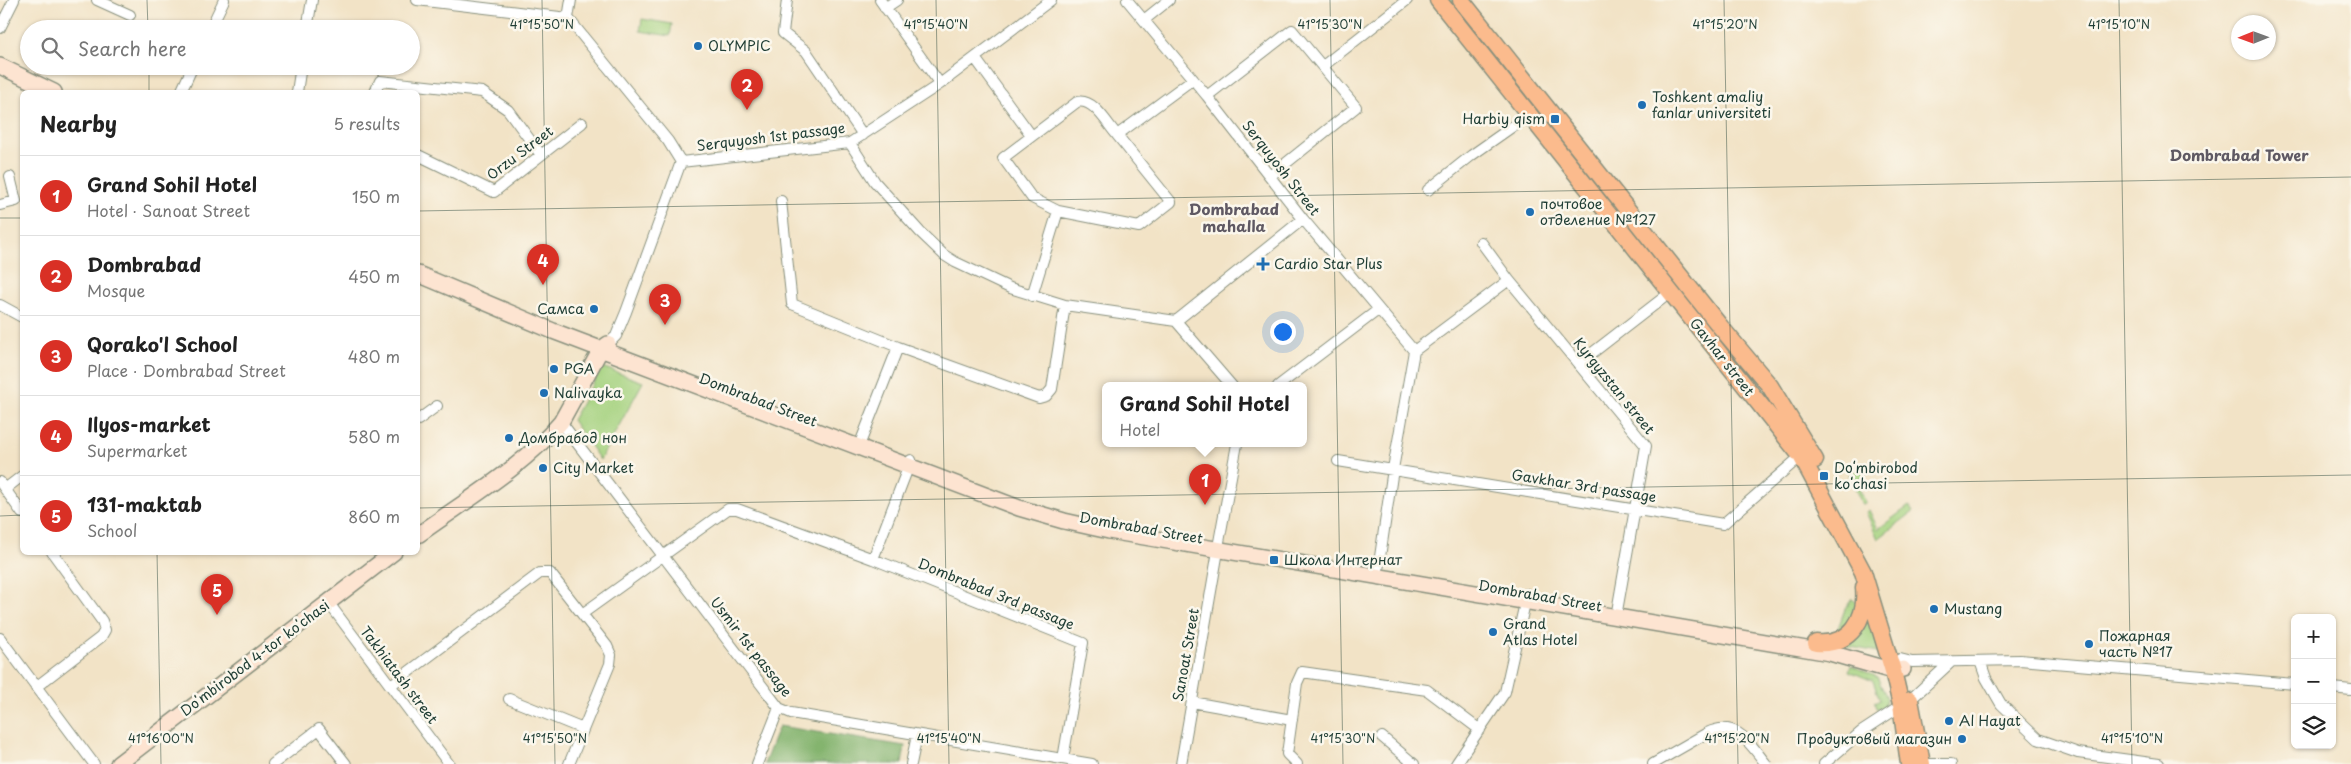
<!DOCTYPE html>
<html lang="en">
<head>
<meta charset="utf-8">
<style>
  body { margin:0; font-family:"Playpen Sans",sans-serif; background:#f2f2f2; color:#222 }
  .controls { position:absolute; right:15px; bottom:15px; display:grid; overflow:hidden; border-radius:8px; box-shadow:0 1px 4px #0004 }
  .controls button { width:45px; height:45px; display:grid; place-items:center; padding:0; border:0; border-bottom:1px solid #e0e0e0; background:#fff; color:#222; font:25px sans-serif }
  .compass { position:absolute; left:2231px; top:15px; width:45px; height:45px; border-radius:50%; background:#fff; box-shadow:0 1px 4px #0004; rotate:269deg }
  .you { position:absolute; left:1282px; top:331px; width:18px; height:18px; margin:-12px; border:4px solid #fff; border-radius:50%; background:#1a73e8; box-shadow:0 0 0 8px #1a73e833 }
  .badge { display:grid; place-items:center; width:32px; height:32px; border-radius:50%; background:#d93025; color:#fff; font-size:16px; font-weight:700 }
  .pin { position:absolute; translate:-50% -41px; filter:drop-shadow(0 1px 2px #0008) }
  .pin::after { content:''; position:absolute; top:26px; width:18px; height:15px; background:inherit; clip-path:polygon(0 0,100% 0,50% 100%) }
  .popup { position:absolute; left:1102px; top:382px; width:205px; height:65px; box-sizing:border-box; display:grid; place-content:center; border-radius:8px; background:#fff; filter:drop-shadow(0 1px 4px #0005); font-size:16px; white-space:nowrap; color:#767676 }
  .popup b { font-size:19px; color:#222 }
  .popup::after { content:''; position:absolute; left:50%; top:100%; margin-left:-10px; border:10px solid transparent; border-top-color:#fff }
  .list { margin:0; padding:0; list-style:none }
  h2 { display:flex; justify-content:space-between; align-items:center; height:65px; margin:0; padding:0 20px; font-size:21px }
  h2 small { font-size:16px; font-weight:400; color:#767676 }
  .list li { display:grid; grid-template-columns:32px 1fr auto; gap:15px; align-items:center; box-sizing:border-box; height:80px; padding:0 20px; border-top:1px solid #e0e0e0 }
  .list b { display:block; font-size:19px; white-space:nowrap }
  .list p { margin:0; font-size:16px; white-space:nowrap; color:#767676 }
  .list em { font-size:16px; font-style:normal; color:#767676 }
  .icon { flex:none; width:28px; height:28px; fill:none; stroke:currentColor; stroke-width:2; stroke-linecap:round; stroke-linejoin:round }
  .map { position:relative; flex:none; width:2351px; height:764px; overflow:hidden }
  .search { position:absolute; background:#fff; box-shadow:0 1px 4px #0004; left:20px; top:20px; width:400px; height:55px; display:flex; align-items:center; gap:12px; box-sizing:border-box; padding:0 18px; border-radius:28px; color:#767676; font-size:19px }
  .panel { position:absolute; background:#fff; box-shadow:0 1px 4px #0004; left:20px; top:90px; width:400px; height:465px; border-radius:8px }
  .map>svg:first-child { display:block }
  .green { fill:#a5d27f; stroke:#62885a }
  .forest { fill:#84b46e; stroke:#527851 }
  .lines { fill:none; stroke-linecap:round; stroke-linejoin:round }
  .street-casing { stroke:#88907d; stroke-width:12 }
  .secondary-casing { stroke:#88907d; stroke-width:18 }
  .primary-casing { stroke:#88907d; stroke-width:19 }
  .street { stroke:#fff; stroke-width:10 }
  .secondary { stroke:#fde4d1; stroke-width:15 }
  .primary { stroke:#fbbb8d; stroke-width:16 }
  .ticks { fill:none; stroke:#1f3d34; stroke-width:1; stroke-opacity:0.45 }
  .poi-dot { fill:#1f6fb2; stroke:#fbf7ec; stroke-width:2 }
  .labels { text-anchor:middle; stroke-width:5; stroke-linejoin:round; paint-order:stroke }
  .poi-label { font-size:14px; fill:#1f3d34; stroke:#fbf7ec; text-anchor:start }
  .street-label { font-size:14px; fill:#1f3d34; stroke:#fbf7ec }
  .neighbourhood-label { font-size:15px; font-weight:bold; fill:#5f5963; stroke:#fbf7ec }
  .ticks-label { font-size:12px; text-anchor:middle; fill:#1f3d34; stroke:#fbf7ec; stroke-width:5; stroke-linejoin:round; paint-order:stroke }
</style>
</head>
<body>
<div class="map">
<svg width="2351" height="764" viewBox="0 0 2351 764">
  <rect width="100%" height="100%" fill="#fbf7ec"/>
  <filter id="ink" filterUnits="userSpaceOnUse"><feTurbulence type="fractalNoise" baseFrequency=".02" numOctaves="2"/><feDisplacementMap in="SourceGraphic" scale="10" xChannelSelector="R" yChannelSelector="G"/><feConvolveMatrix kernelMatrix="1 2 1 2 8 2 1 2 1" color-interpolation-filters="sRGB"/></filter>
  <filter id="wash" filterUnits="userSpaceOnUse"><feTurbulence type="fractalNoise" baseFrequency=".0096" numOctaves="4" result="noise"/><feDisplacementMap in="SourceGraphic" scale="20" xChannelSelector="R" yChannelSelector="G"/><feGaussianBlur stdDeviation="1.12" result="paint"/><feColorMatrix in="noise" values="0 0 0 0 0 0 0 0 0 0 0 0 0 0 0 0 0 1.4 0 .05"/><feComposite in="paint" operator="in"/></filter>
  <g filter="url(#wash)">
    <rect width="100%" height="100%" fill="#f2e3c6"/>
    <path class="green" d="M1446,0h7l177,222 -4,3z
      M642,19l30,5 -2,12 -30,-5z
      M602,367l41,15 -43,78 -28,-40z
      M1872,461l4,5 -20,16 10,21 -4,1 -13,-29z
      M1909,506l4,6 -35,27 -12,-27 3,-2 9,19z
      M1852,599l6,5 -13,29 -8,-2 8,-22z
      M1866,609l12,31 1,12 -34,-6z
      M1851,665l26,12 10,21 -3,9 -7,3 -3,-7 6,-3 -7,-19 -24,-10z"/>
    <path class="forest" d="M779,726l126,20 -3,18h-138z"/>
  </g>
  <g filter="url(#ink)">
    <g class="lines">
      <g class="street-casing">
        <path id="street" d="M97,0l33,15
          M417,0l151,18
          M787,0l-4,33 23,18 57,84
          M880,0l60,84
          M1127,0l80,96 96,123 111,132
          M885,8l12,-8
          M568,18l100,123 13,21
          M568,18l3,-18
          M1144,20l25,-20
          M0,28l14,-28
          M210,29l14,-29
          M307,29l5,-29
          M975,58l56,77
          M1323,66l84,-66
          M181,92l12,-26
          M297,92l4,-26
          M375,92l5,-11 102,11 26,18 33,45
          M1207,96l85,-66 64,77 -86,69
          M1117,135l54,67 -32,25 -81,-16 -26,-13 -29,-40 74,-56c17,-4 30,22 40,33l76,-56
          M850,143l25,39 45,50 24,23 11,7 55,26 55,17 111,16 56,65
          M418,155l76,37 88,-69
          M681,162l169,-19 90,-59 111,-84
          M1428,190l44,-35 57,-40
          M781,201l11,103 106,43 141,51 7,-2 6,-7 13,-84
          M0,205l16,-4 -6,-24
          M1481,242l28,38
          M1032,296l26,-85
          M0,305l22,12
          M1176,321l127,-102
          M608,344l8,-8 10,-24 55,-150
          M1578,364l93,-72
          M1278,386l100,-76
          M418,420l19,-14
          M561,422l218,286 12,5 301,51
          M859,446l39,-99
          M1338,461l385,63 78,-68
          M0,482l22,31
          M5,489l17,-13
          M1219,542l18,-98
          M873,559l38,-99
          M1377,577l16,-108 21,-118 95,-71 137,166 -30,171
          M328,602l121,162
          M582,614l146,-105h9l136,50 210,84 -20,116
          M0,638l94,126
          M1900,659l12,3 108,-2 275,24
          M1980,661l6,17 15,26 37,35 40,14 81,11
          M391,685l149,-112h10l57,73 4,9 -1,9 -41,100
          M36,687l65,-50 4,-7 -3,-9 -50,-69
          M2332,688l19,2
          M509,699l74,30
          M1192,702l100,18
          M1382,737l32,27
          M273,764l46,-35 27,35
          M757,764l22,-56
          M911,764l6,-29
          M1181,764l37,-213
          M1297,764l-10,-10 10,-71 5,-11 125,18 53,40
          M1456,764l49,-72 22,-98
          M1653,764l54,-31c30,-14 42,10 59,31
          M1824,764l37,-32 49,-32 41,-38
          M1924,764h27"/>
      </g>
      <g class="secondary-casing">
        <path id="secondary" d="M0,66l54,26
          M418,274l135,57 466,177 45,13 45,10 721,122 63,18 10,-2
          M418,535c48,-35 104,-67 143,-113l40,-73 7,-5
          M118,764l276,-212"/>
      </g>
      <g class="primary-casing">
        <path id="primary" d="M1438,0l363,456 62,116 30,99 8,34 8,59
          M1461,0l258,325 51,61 45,74
          M1816,643c35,3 51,-24 48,-56
          M1910,700l12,64"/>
      </g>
      <use href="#street" class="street"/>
      <use href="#secondary" class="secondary"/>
      <use href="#primary" class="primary"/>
    </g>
  </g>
  <path class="ticks" d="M147,0l1,29M542,0l13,764M936,0l13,764M1330,0l13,764M1724,0l14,764M2119,0l13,764M149,66v26M418,211l1933,-34M0,218h22M418,508l1933,-33M0,516l22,-1M157,552l4,212"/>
  <g class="poi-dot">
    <circle cx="698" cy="46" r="5"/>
    <circle cx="1642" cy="105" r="5"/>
    <rect x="1550" y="114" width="10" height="10" rx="2.5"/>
    <circle cx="1530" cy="212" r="5"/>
    <path d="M1260.5 256.5h5v5h5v5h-5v5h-5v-5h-5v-5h5z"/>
    <circle cx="594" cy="309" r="5"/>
    <circle cx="554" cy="369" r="5"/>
    <circle cx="544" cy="393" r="5"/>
    <circle cx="509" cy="438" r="5"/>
    <circle cx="543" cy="468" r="5"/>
    <rect x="1819" y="471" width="10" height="10" rx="2.5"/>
    <rect x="1269" y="555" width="10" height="10" rx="2.5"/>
    <circle cx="1934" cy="609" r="5"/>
    <circle cx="1493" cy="632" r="5"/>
    <circle cx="2089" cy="644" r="5"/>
    <circle cx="1949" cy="721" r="5"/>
    <circle cx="1962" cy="739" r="5"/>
  </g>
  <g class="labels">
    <g class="poi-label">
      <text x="708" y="51">OLYMPIC</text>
      <text x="1652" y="102">Toshkent amaliy<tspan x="1652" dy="16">fanlar universiteti</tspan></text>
      <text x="1545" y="124" text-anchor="end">Harbiy qism</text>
      <text x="1540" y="209">почтовое<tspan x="1540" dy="16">отделение №127</tspan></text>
      <text x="1274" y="269">Cardio Star Plus</text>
      <text x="584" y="314" text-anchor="end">Самса</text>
      <text x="564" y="374">PGA</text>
      <text x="554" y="398">Nalivayka</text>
      <text x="519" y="443">Домбрабод нон</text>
      <text x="553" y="473">City Market</text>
      <text x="1834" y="473">Doʻmbirobod<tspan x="1834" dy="16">koʻchasi</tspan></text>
      <text x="1284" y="565">Школа Интернат</text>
      <text x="1944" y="614">Mustang</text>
      <text x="1503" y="629">Grand<tspan x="1503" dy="16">Atlas Hotel</tspan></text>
      <text x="2099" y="641">Пожарная<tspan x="2099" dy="16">часть №17</tspan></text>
      <text x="1959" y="726">Al Hayat</text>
      <text x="1952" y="744" text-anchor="end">Продуктовый магазин</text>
    </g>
    <g class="street-label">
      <text transform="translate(771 137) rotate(-7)" y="5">Serquyosh 1st passage</text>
      <text transform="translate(520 153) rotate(-37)" y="5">Orzu Street</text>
      <text transform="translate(1281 168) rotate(52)" y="5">Serquyosh Street</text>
      <text transform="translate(1722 357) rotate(52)" y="5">Gavhar street</text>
      <text transform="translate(1614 386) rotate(51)" y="5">Kyrgyzstan street</text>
      <text transform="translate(758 400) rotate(21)" y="5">Dombrabad Street</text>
      <text transform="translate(1584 486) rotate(9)" y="5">Gavkhar 3rd passage</text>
      <text transform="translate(1141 528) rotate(10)" y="5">Dombrabad Street</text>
      <text transform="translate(996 594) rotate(22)" y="5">Dombrabad 3rd passage</text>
      <text transform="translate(1540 596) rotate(10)" y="5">Dombrabad Street</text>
      <text transform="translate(751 647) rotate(52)" y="5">Usmir 1st passage</text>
      <text transform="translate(1186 655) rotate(-80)" y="5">Sanoat Street</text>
      <text transform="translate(255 658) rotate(-37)" y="5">Doʻmbirobod 4-tor koʻchasi</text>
      <text transform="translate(399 675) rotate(53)" y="5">Takhiatash street</text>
    </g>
    <g class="neighbourhood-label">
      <text x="2239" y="161">Dombrabad Tower</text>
      <text x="1234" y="215">Dombrabad<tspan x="1234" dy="17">mahalla</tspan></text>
    </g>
  </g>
  <g class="ticks-label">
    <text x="542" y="29">41°15'50"N</text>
    <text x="936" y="29">41°15'40"N</text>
    <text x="1330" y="29">41°15'30"N</text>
    <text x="1725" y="29">41°15'20"N</text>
    <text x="2119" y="29">41°15'10"N</text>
    <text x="161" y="743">41°16'00"N</text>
    <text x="555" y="743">41°15'50"N</text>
    <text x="949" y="743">41°15'40"N</text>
    <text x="1343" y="743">41°15'30"N</text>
    <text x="1737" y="743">41°15'20"N</text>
    <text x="2132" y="743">41°15'10"N</text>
  </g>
</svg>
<div class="controls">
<button>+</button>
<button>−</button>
<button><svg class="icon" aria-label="layers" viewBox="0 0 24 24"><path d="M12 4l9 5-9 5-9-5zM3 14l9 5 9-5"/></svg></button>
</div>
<svg class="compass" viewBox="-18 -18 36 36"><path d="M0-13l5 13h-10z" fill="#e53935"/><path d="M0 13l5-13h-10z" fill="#767676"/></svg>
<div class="you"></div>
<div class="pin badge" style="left:1205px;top:505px">1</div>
<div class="popup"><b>Grand Sohil Hotel</b>Hotel</div>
<div class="pin badge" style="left:747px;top:110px">2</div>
<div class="pin badge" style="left:665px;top:325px">3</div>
<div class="pin badge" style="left:543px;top:285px">4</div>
<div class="pin badge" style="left:217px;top:615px">5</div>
<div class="search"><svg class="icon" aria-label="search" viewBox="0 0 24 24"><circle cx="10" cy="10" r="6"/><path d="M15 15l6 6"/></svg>Search here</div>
<section class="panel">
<h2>Nearby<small>5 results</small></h2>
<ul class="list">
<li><span class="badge">1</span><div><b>Grand Sohil Hotel</b><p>Hotel · Sanoat Street</p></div><em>150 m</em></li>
<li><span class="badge">2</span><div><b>Dombrabad</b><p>Mosque</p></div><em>450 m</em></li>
<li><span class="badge">3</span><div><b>Qorako'l School</b><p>Place · Dombrabad Street</p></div><em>480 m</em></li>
<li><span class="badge">4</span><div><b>Ilyos-market</b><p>Supermarket</p></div><em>580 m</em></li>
<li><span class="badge">5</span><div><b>131-maktab</b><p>School</p></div><em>860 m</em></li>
</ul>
</section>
</div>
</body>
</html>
